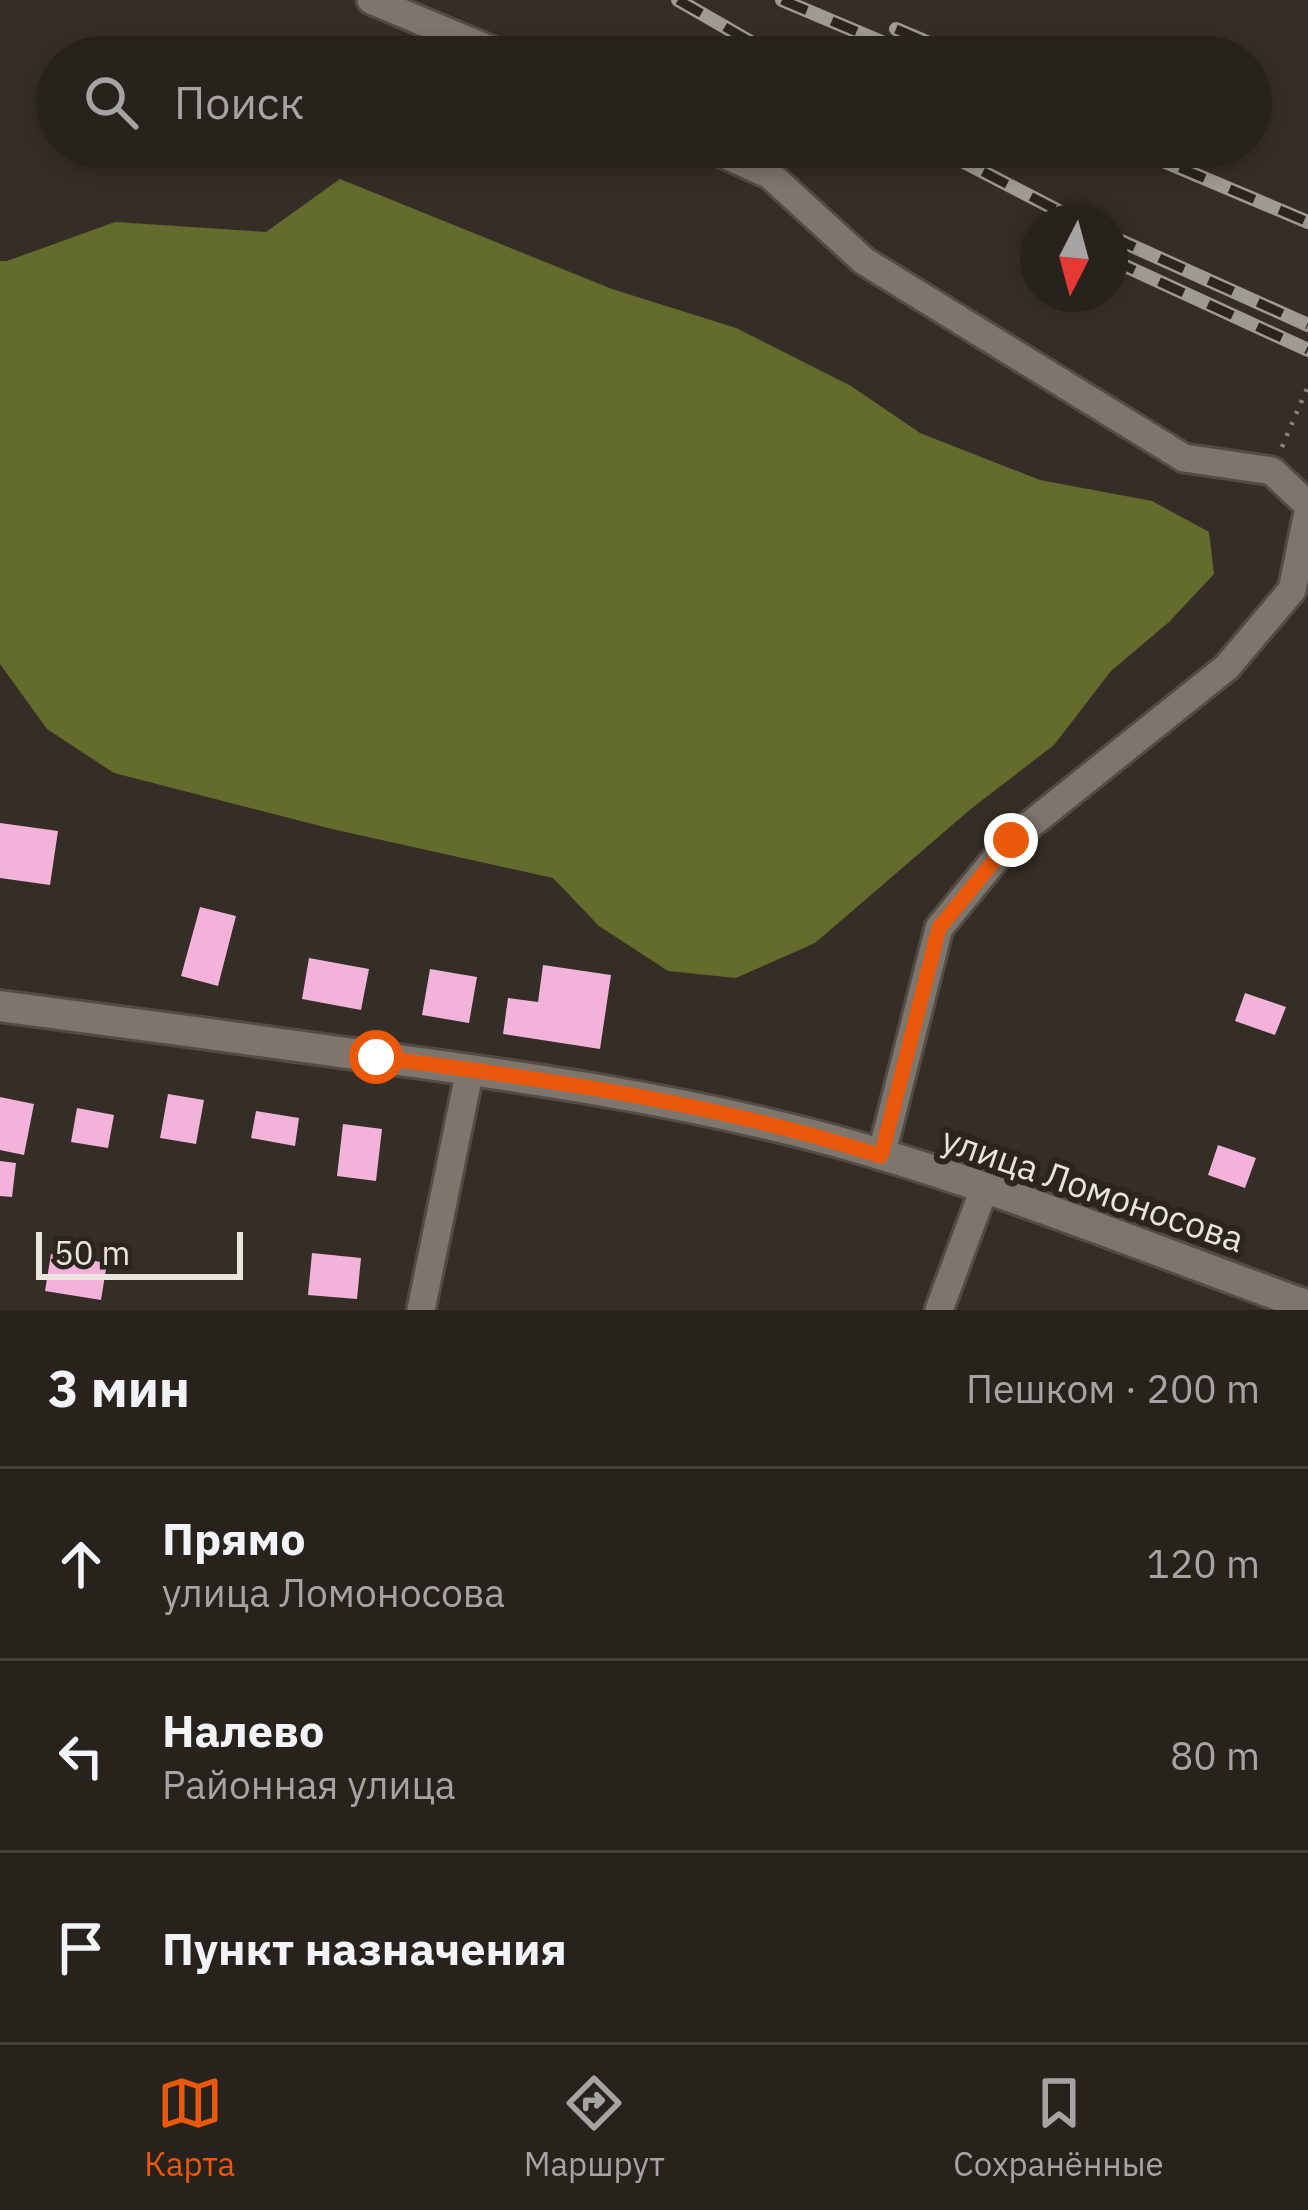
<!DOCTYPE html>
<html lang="ru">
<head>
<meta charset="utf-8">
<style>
  body { margin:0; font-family:"IBM Plex Sans",sans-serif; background:#302a25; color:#f1f3f6 }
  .compass { position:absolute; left:1020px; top:204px; width:108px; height:108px; border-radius:50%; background:#28221c; box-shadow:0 6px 18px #0003; rotate:186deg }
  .scale { position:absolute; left:36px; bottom:30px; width:207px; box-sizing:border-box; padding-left:12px; border:6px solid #e8e4de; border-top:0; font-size:33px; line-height:42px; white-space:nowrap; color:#e8e4de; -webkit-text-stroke:9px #2b251d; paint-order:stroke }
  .stop { position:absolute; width:36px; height:36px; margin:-27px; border:9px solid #ea580c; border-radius:50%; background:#fff }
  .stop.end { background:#ea580c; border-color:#fff; box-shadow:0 3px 12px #0008 }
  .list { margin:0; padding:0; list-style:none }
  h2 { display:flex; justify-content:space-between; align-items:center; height:156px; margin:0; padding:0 48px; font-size:51px }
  h2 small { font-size:39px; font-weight:400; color:#a5a4a3 }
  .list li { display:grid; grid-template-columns:78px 1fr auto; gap:36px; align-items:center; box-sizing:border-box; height:192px; padding:0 48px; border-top:3px solid #443f3b }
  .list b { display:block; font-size:45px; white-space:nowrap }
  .list p { margin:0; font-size:39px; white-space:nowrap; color:#a5a4a3 }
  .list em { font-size:39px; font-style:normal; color:#a5a4a3 }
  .icon { flex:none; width:66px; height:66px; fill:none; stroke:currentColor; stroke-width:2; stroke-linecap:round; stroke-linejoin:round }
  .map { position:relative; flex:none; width:1308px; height:1310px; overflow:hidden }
  .search { position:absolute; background:#28221c; box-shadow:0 6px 18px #0003; left:36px; right:36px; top:36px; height:132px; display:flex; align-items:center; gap:30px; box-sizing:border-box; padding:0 42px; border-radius:66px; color:#a5a4a3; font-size:45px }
  .sheet { height:732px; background:#28221c }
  nav { display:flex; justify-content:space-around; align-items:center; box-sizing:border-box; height:168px; border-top:3px solid #443f3b; background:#28221c; font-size:33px; color:#a5a4a3 }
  nav a { display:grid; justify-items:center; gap:6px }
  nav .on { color:#ea580c }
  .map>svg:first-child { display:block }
  .forest { fill:#636c2c }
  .building { fill:#f2b2d9 }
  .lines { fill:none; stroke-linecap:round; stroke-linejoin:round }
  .minor-casing { stroke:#524c45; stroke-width:33 }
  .tertiary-casing { stroke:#524c45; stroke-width:36 }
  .path { stroke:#8b857e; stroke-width:4.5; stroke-dasharray:3 9; stroke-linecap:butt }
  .minor { stroke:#7e766d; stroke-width:27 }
  .tertiary { stroke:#7e766d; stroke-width:30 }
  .rail-casing { stroke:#9f9a93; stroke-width:14 }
  .rail { stroke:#2b251d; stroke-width:9; stroke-dasharray:27; stroke-linecap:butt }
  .route { stroke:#ea580c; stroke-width:15 }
  .labels { text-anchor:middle; stroke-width:12; stroke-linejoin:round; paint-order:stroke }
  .street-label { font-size:36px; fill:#e8e4de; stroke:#2b251d }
</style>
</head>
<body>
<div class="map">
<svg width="1308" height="1310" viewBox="0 0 1308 1310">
  <rect width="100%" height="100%" fill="#352e26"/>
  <path class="forest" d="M340,179l272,110 124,39 115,58 69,47 120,47 112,21 57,31 5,42 -45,48 -58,49 -57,74 -82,63 -157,135 -79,35 -68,-7 -69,-45 -46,-48 -221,-49 -218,-56 -67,-44 -47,-65v-403h7l108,-39 151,10z"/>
  <path class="building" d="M0,823l58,8 -8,54 -50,-7z
    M200,907l36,9 -18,70 -37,-10z
    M309,958l60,11 -8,41 -59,-11z
    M543,965l68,10 -11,74 -97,-15 5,-36 30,4z
    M430,969l47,8 -8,46 -47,-8z
    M1245,993l41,14 -11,28 -40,-14z
    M168,1094l36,6 -8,44 -36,-6z
    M0,1097l34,7 -10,51 -24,-5z
    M77,1108l37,7 -6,33 -37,-6z
    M256,1111l43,7 -4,28 -44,-8z
    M343,1124l39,5 -6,52 -39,-5z
    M1218,1145l38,13 -11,30 -37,-13z
    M0,1161l16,2 -4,34 -12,-1z
    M312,1253l49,5 -4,41 -49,-4z
    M51,1254l56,9 -6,37 -56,-9z"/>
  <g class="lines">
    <g class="minor-casing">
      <path id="minor" d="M371,0l136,57
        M708,147l62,28 94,86 320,197 88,13 36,34
        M881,1156l58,-228 72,-88 216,-173 65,-77 16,-78
        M421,1310l49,-241
        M939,1310l45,-121"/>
    </g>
    <g class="tertiary-casing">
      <path id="tertiary" d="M0,1006c120,16 241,32 361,49 159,21 319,44 474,86 159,44 318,109 473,165"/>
    </g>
    <path class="path" d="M1282,447l26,-61"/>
    <use href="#minor" class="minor"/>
    <use href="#tertiary" class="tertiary"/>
    <g class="rail-casing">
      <path id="rail" d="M678,0l99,57
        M782,0l135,57
        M896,29l66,28
        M935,147l145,75
        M1130,147l178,75
        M1110,236l198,89
        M1110,259l198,91"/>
    </g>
    <use href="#rail" class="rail"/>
  </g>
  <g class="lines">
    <path class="route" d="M376,1057c169,22 342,46 505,99l58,-228 72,-88"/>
  </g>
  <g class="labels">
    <g class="street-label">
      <text transform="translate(1093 1189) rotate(19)" y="13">улица Ломоносова</text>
    </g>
  </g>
</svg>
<svg class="compass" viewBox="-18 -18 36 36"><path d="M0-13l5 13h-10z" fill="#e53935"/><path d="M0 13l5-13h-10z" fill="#a5a4a3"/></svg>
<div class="scale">50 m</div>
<div class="stop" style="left:376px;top:1057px"></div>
<div class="stop end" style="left:1011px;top:840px"></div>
<div class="search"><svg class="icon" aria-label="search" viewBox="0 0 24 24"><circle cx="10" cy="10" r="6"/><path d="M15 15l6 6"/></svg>Поиск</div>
</div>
<section class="sheet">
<h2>3 мин<small>Пешком · 200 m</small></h2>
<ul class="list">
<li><svg class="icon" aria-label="ahead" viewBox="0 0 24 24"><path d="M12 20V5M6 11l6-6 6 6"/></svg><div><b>Прямо</b><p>улица Ломоносова</p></div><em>120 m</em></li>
<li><svg class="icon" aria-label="left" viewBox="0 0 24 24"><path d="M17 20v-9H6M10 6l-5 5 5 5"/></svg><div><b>Налево</b><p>Районная улица</p></div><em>80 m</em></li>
<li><svg class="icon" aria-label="arrive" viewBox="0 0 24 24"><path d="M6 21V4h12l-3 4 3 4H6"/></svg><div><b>Пункт назначения</b></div></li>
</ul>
</section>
<nav>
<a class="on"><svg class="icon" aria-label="map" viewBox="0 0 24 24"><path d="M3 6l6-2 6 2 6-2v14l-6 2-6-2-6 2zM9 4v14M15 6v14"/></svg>Карта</a>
<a><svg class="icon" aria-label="directions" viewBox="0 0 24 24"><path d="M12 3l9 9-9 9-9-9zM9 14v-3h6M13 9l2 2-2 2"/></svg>Маршрут</a>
<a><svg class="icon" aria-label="saved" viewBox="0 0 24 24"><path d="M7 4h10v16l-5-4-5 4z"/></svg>Сохранённые</a>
</nav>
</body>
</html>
